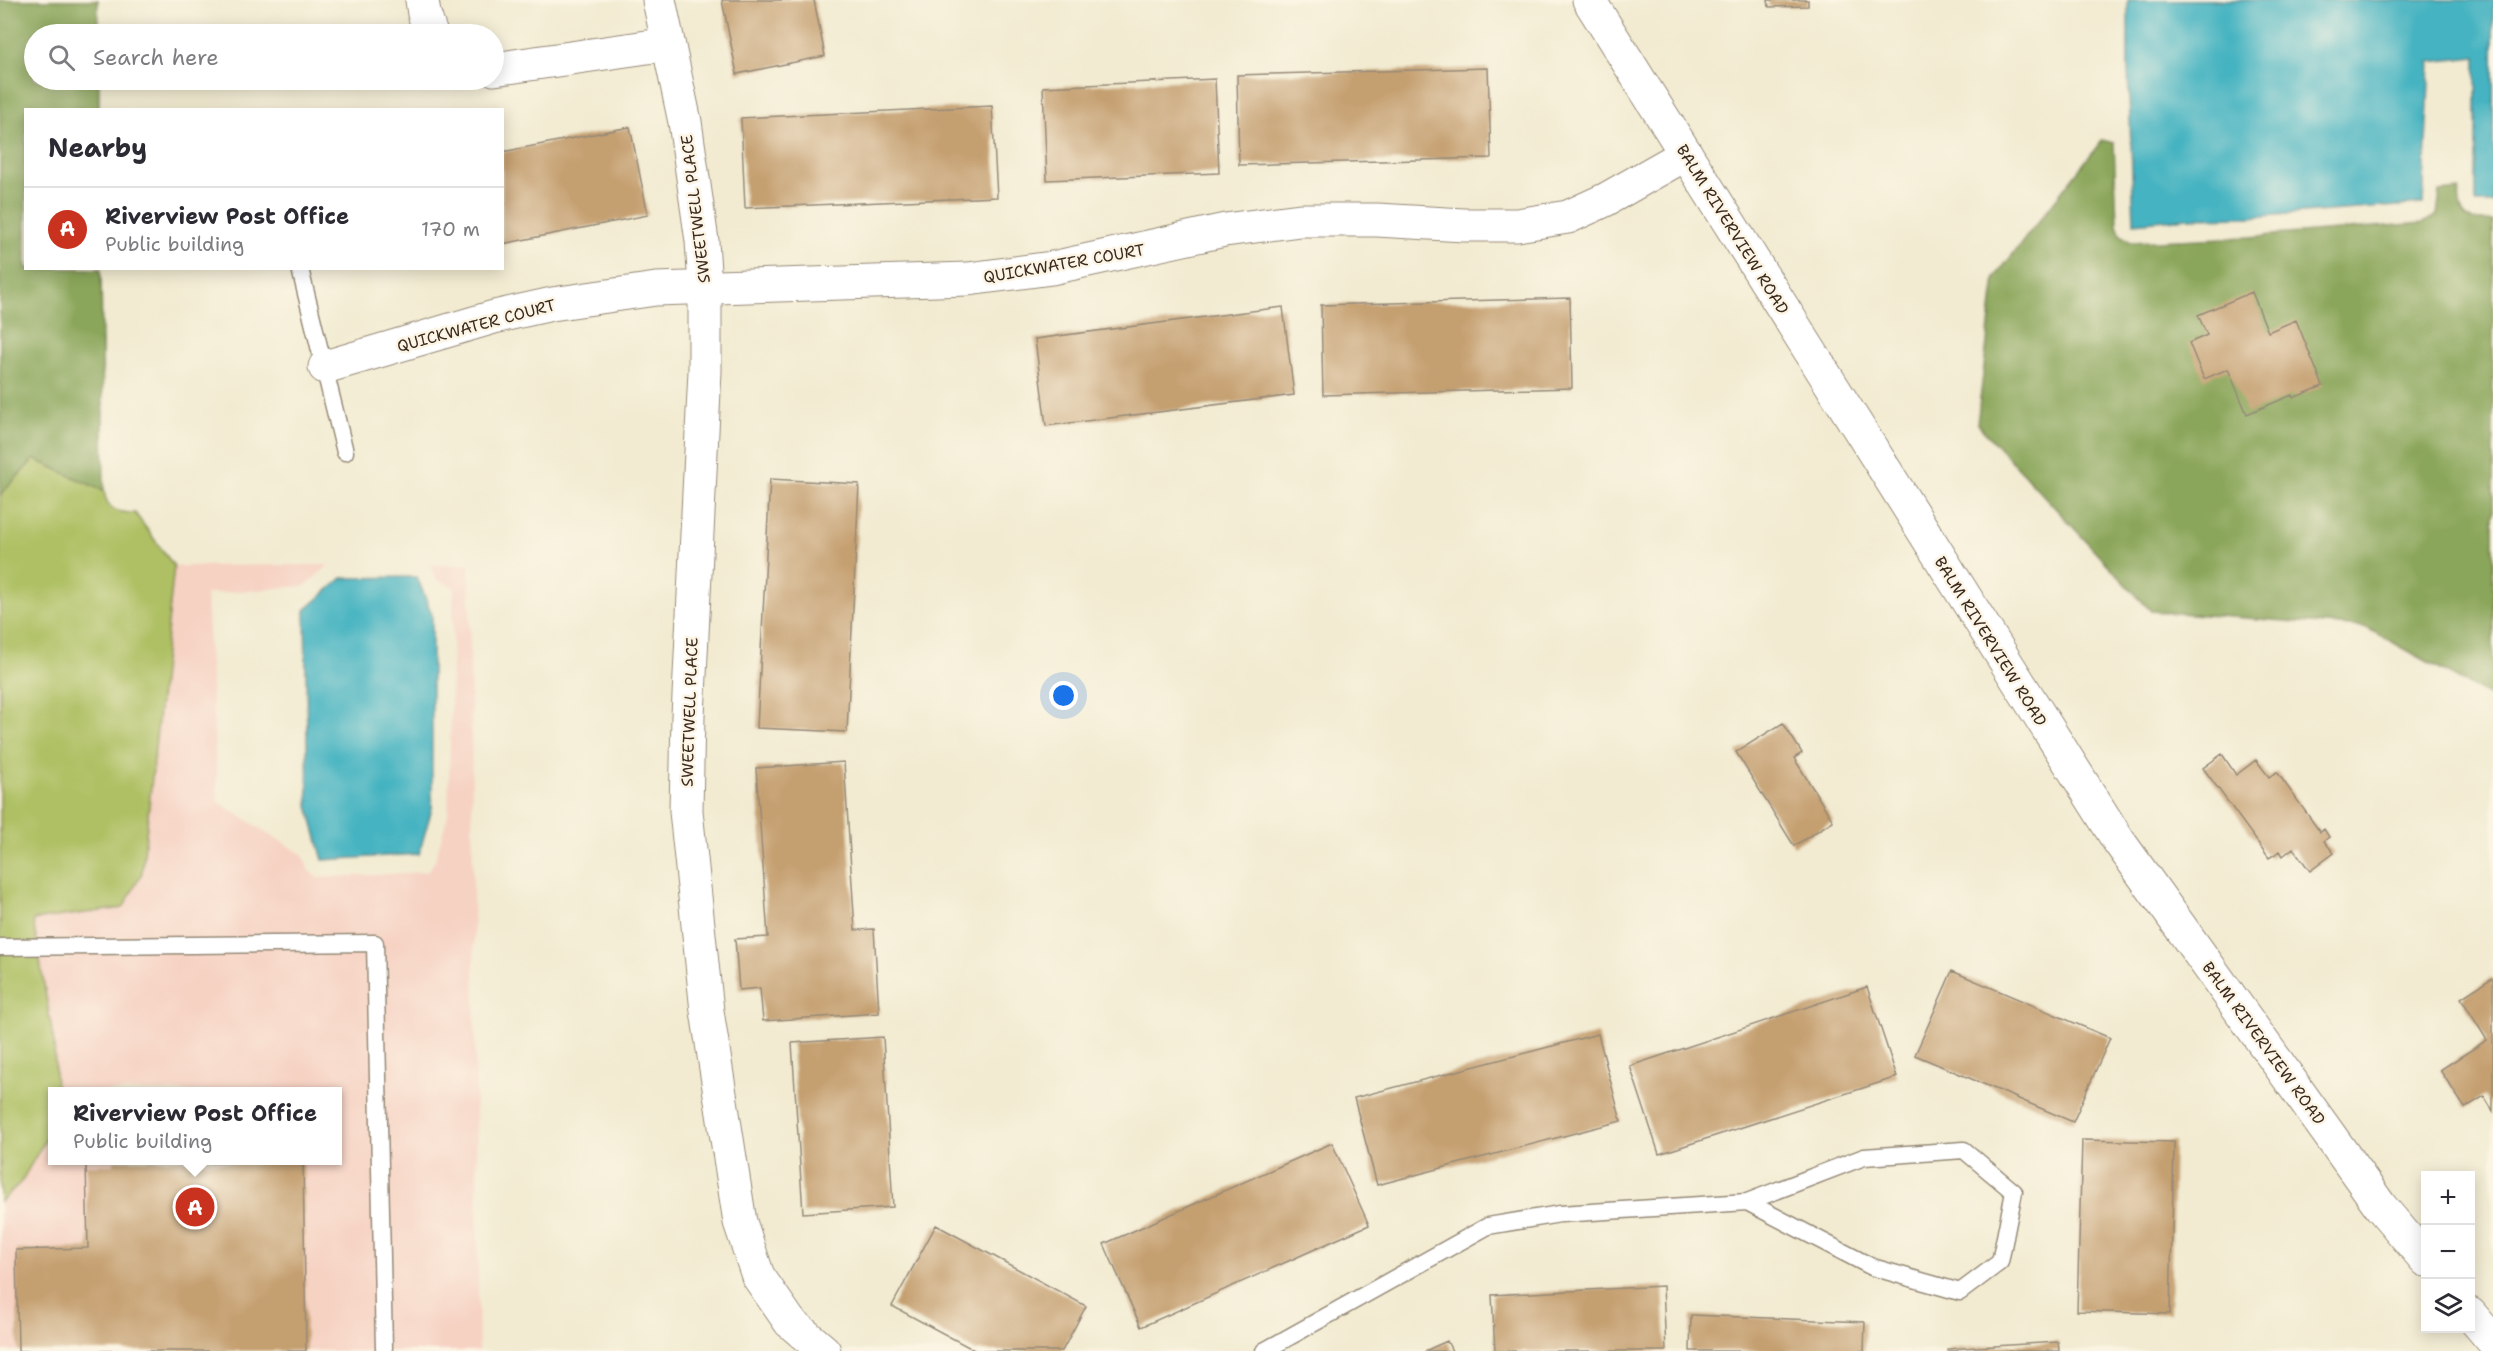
<!DOCTYPE html>
<html lang="en">
<head>
<meta charset="utf-8">
<style>
  body { margin:0; font-family:"Shantell Sans",sans-serif; background:#f2f2f3; color:#2b2b33 }
  .controls { position:absolute; right:18px; bottom:18px; display:grid; overflow:hidden; border-radius:0px; box-shadow:0 3px 15px #0003 }
  .controls button { width:54px; height:54px; display:grid; place-items:center; padding:0; border:0; border-bottom:2px solid #e1e1e2; background:#fff; color:#2b2b33; font:30px sans-serif }
  .you { position:absolute; left:1064px; top:696px; width:21px; height:21px; margin:-15px; border:4px solid #fff; border-radius:50%; background:#1a73e8; box-shadow:0 0 0 9px #1a73e833 }
  .badge { display:grid; place-items:center; width:39px; height:39px; border-radius:50%; background:#c8321e; color:#fff; font-size:20px; font-weight:700 }
  .pin { position:absolute; translate:-50% -50%; border:3px solid #fff; box-shadow:0 2px 6px #0006 }
  .popup { position:absolute; left:48px; top:1087px; width:294px; height:78px; box-sizing:border-box; display:grid; place-content:center; border-radius:0px; background:#fff; filter:drop-shadow(0 2px 4px #0005); font-size:20px; white-space:nowrap; color:#7c7c81 }
  .popup b { font-size:22px; color:#2b2b33 }
  .popup::after { content:''; position:absolute; left:50%; top:100%; margin-left:-12px; border:12px solid transparent; border-top-color:#fff }
  .list { margin:0; padding:0; list-style:none }
  h2 { display:flex; justify-content:space-between; align-items:center; height:78px; margin:0; padding:0 24px; font-size:26px }
  h2 small { font-size:20px; font-weight:400; color:#7c7c81 }
  .list li { display:grid; grid-template-columns:39px 1fr auto; gap:18px; align-items:center; box-sizing:border-box; height:84px; padding:0 24px; border-top:2px solid #e1e1e2 }
  .list b { display:block; font-size:22px; white-space:nowrap }
  .list p { margin:0; font-size:20px; white-space:nowrap; color:#7c7c81 }
  .list em { font-size:20px; font-style:normal; color:#7c7c81 }
  .icon { flex:none; width:33px; height:33px; fill:none; stroke:currentColor; stroke-width:2; stroke-linecap:round; stroke-linejoin:round }
  .map { position:relative; flex:none; width:2493px; height:1351px; overflow:hidden }
  .search { position:absolute; background:#fff; box-shadow:0 3px 15px #0003; left:24px; top:24px; width:480px; height:66px; display:flex; align-items:center; gap:15px; box-sizing:border-box; padding:0 21px; border-radius:33px; color:#7c7c81; font-size:22px }
  .panel { position:absolute; background:#fff; box-shadow:0 3px 15px #0003; left:24px; top:108px; width:480px; height:162px; border-radius:0px }
  .map>svg:first-child { display:block }
  .built { fill:#f6d2c3 }
  .green { fill:#aec064; stroke:#747541; stroke-width:1.5 }
  .forest { fill:#8aa65a; stroke:#62683c; stroke-width:1.5 }
  .water { fill:#45b3c1; stroke:#406e70; stroke-width:1.5 }
  .building { fill:#c49f70 }
  .lines { fill:none; stroke-linecap:round; stroke-linejoin:round }
  .service-casing { stroke:#968a78; stroke-width:19 }
  .minor-casing { stroke:#968a78; stroke-width:35 }
  .secondary-casing { stroke:#968a78; stroke-width:35 }
  .service { stroke:#fff; stroke-width:16 }
  .minor { stroke:#fff; stroke-width:33 }
  .secondary { stroke:#fff; stroke-width:33 }
  .labels { text-anchor:middle; stroke-width:5; stroke-linejoin:round; paint-order:stroke }
  .street-label { font-size:16px; fill:#3b2a1e; stroke:#fcf5e5 }
</style>
</head>
<body>
<div class="map">
<svg width="2493" height="1351" viewBox="0 0 2493 1351">
  <rect width="100%" height="100%" fill="#fcf5e5"/>
  <filter id="ink" filterUnits="userSpaceOnUse"><feTurbulence type="fractalNoise" baseFrequency=".0167" numOctaves="2"/><feDisplacementMap in="SourceGraphic" scale="12" xChannelSelector="R" yChannelSelector="G"/><feConvolveMatrix kernelMatrix="1 2 1 2 8 2 1 2 1" color-interpolation-filters="sRGB"/></filter>
  <filter id="wash" filterUnits="userSpaceOnUse"><feTurbulence type="fractalNoise" baseFrequency=".008" numOctaves="4" result="noise"/><feDisplacementMap in="SourceGraphic" scale="24" xChannelSelector="R" yChannelSelector="G"/><feGaussianBlur stdDeviation="1.35" result="paint"/><feColorMatrix in="noise" values="0 0 0 0 0 0 0 0 0 0 0 0 0 0 0 0 0 1.4 0 .05"/><feComposite in="paint" operator="in"/></filter>
  <g filter="url(#wash)">
    <rect width="100%" height="100%" fill="#f2ebd1"/>
    <path class="built" d="M329,565l-24,21 -99,8 12,208 85,53 6,16 9,7 107,-6 4,-2 6,-10 13,-46 6,-227 -18,-8 -6,-14h39l10,786h-479v-149l21,-20 31,-54v32h286v-68l-282,-1 -2,-48 -21,-123 90,-12 19,-34 32,-308z"/>
    <path class="green" d="M34,459l70,32c3,19 13,22 31,22l39,53 -32,307 -19,35 -90,12 21,123 2,48 -4,1v36l-31,54 -21,20v-707z"/>
    <path class="forest" d="M0,0h98v34h-64v46h65v29l-73,1v158l75,1 3,222 -70,-32 -34,36z
      M2102,140l12,3 3,81 4,11 10,7 118,-5 174,-14 14,-8 3,-23 19,-2c1,30 6,31 34,31v477l-128,-71 -214,-16 -174,-187 18,-147z"/>
    <path class="water" d="M2128,0h365v203h-17v-146l-46,5 -7,142 -174,13 -61,1 -54,5 -6,-153z
      M417,577l15,38v193l-13,46 -96,6 -15,-54 -3,-196 37,-32z"/>
    <g id="blocks">
      <path class="building" d="M722,0h92l11,56 -88,18z
        M1768,0h40v6l-39,1z
        M1488,68l3,90 -252,7 -2,-90z
        M1215,79l4,94 -172,7 -4,-93z
        M992,106l5,91 -252,11 -4,-90z
        M630,127l18,88 -146,29v-92z
        M2252,292l16,40 28,-12 27,66 -30,12 -1,-3 -45,19 -19,-45 -24,10 -15,-36 18,-8 -9,-20z
        M1570,298l2,90 -249,7 -2,-90z
        M1283,307l11,88 -248,31 -11,-87z
        M770,479l89,5 -12,248 -90,-4z
        M1783,723l19,30 -8,5 39,63 -39,25 -58,-94z
        M2222,754l14,21 20,-15 13,17 8,-5 43,60 4,-3 5,8 -5,4 10,12 -24,18 -17,-23 -10,8 -3,-5 -11,7 -66,-90z
        M844,762l11,168 19,-1 5,84 -116,8 -3,-33 -21,2 -4,-51 33,-2 -12,-169z
        M1952,971l158,67 -37,84 -158,-67z
        M2492,978l1,2v131l-9,-15 -19,12 -25,-38 47,-30 -26,-42z
        M1867,987l30,90 -238,77 -29,-88z
        M1598,1034l23,87 -244,64 -23,-87z
        M883,1037l10,170 -90,6 -11,-170z
        M2082,1140l92,2 -4,172 -93,-3z
        M1332,1143l37,82 -228,102 -37,-83z
        M114,1160h89v3l100,-2 3,190h-288l-2,-101 72,-2 -2,-83h28z
        M936,1225l150,81 -24,45h-86l-84,-45z
        M1663,1286l3,65h-171l-3,-56z
        M1691,1315l174,7 -1,29h-174z
        M1447,1341l5,10h-27z
        M2058,1342l1,9h-111v-2z"/>
    </g>
  </g>
  <g filter="url(#ink)">
    <use href="#blocks" fill-opacity="0" stroke="#968a78" stroke-width="1.5"/>
    <g class="lines">
      <g class="service-casing">
        <path id="service" d="M301,273l44,179
          M0,947l375,-4 9,405
          M1264,1351l224,-125 72,-12 187,-12 117,-45 100,-7 50,42 -14,70 -40,30 -88,-25 -125,-65"/>
      </g>
      <g class="minor-casing">
        <path id="minor" d="M422,0l2,14 7,20
          M659,0l26,122 17,119 3,45v85l-17,345 -2,95 21,200 33,211 18,54 32,46 34,29
          M494,69l174,-25
          M325,367l169,-50 58,-13 104,-15 312,-10 84,-11 173,-38 75,-10h77l87,5h53l51,-8 37,-17 81,-46"/>
      </g>
      <g class="secondary-casing">
        <path id="secondary" d="M1589,0l529,840 263,367 45,53
          M2470,1314l23,27"/>
      </g>
      <use href="#service" class="service"/>
      <use href="#minor" class="minor"/>
      <use href="#secondary" class="secondary"/>
    </g>
  </g>
  <g class="labels">
    <g class="street-label">
      <text transform="translate(695 209) rotate(-97)" y="6">SWEETWELL PLACE</text>
      <text transform="translate(1733 229) rotate(58)" y="6">BALM RIVERVIEW ROAD</text>
      <text transform="translate(1064 263) rotate(-10)" y="6">QUICKWATER COURT</text>
      <text transform="translate(476 325) rotate(-15)" y="6">QUICKWATER COURT</text>
      <text transform="translate(1991 641) rotate(58)" y="6">BALM RIVERVIEW ROAD</text>
      <text transform="translate(689 712) rotate(-88)" y="6">SWEETWELL PLACE</text>
      <text transform="translate(2264 1043) rotate(54)" y="6">BALM RIVERVIEW ROAD</text>
    </g>
  </g>
</svg>
<div class="controls">
<button>+</button>
<button>−</button>
<button><svg class="icon" aria-label="layers" viewBox="0 0 24 24"><path d="M12 4l9 5-9 5-9-5zM3 14l9 5 9-5"/></svg></button>
</div>
<div class="you"></div>
<div class="pin badge" style="left:195px;top:1207px">A</div>
<div class="popup"><b>Riverview Post Office</b>Public building</div>
<div class="search"><svg class="icon" aria-label="search" viewBox="0 0 24 24"><circle cx="10" cy="10" r="6"/><path d="M15 15l6 6"/></svg>Search here</div>
<section class="panel">
<h2>Nearby<small></small></h2>
<ul class="list">
<li><span class="badge">A</span><div><b>Riverview Post Office</b><p>Public building</p></div><em>170 m</em></li>
</ul>
</section>
</div>
</body>
</html>
